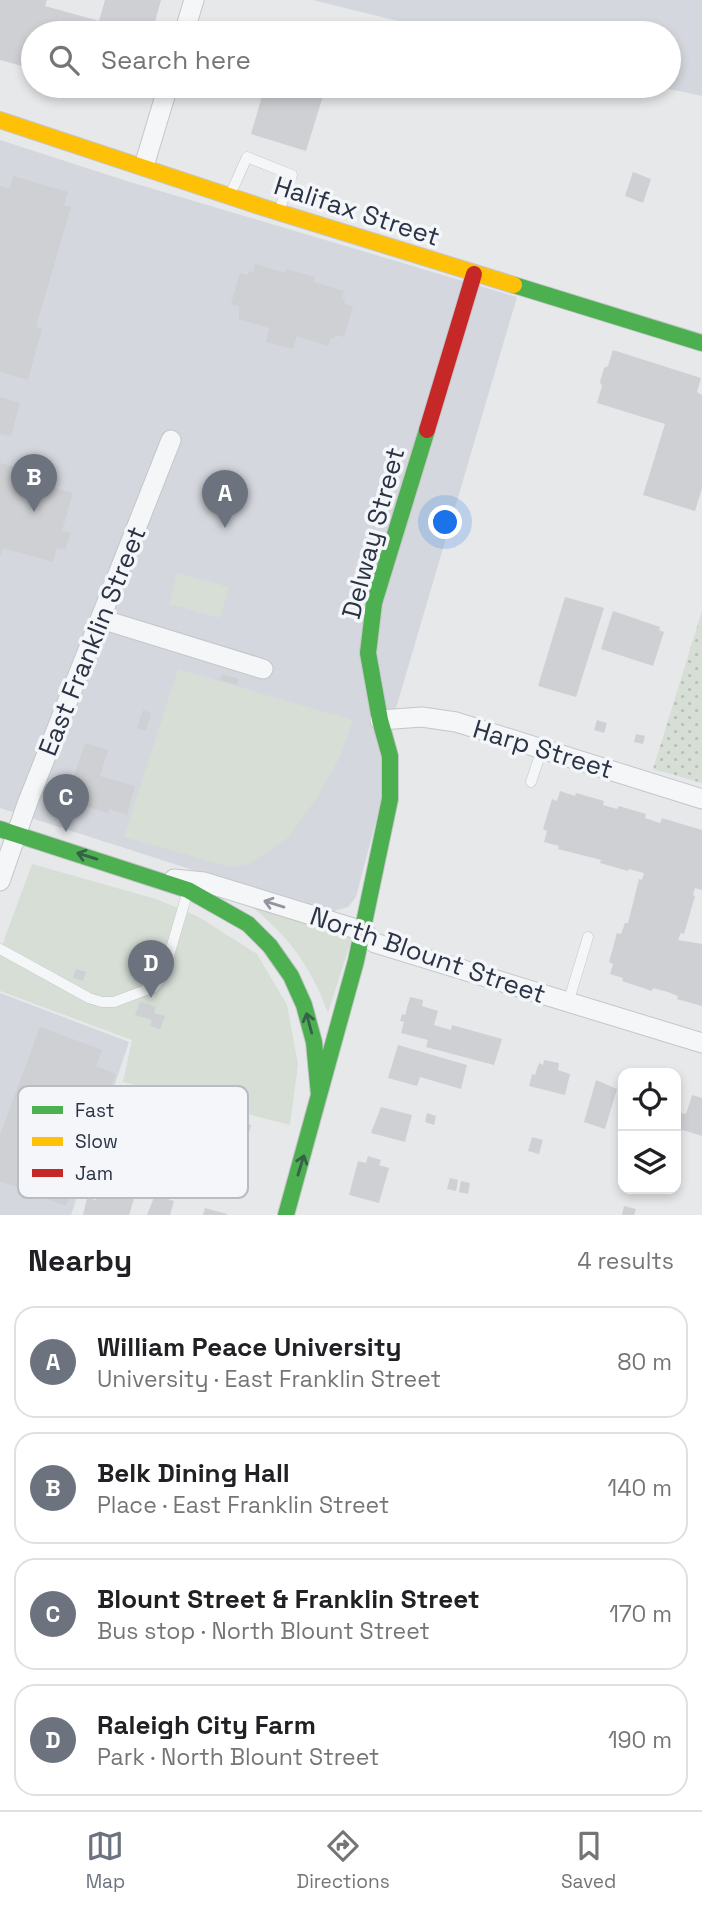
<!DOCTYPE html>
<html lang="en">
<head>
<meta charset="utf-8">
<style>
  body { margin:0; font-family:"Space Grotesk",sans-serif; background:#f2f2f2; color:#202124 }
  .controls { position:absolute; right:21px; bottom:21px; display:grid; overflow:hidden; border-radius:14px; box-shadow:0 4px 10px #0003 }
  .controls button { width:63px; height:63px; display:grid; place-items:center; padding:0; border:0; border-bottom:2px solid #e0e0e0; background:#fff; color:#202124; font:35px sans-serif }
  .you { position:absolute; left:446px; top:523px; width:24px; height:24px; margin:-18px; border:5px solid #fff; border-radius:50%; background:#1a73e8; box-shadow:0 0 0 10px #1a73e833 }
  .badge { display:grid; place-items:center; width:46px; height:46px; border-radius:50%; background:#6c737f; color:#fff; font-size:23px; font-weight:700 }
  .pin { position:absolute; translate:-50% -58px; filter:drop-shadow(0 2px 4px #0008) }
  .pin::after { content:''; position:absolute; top:37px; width:24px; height:21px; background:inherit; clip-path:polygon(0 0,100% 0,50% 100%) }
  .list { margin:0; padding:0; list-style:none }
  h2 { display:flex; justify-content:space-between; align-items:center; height:91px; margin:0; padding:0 28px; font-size:30px }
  h2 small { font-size:23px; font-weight:400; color:#757577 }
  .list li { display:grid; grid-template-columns:46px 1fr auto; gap:21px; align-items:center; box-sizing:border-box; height:112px; margin:0 14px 14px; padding:0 14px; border:2px solid #e0e0e0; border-radius:21px }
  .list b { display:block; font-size:26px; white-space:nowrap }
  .list p { margin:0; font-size:23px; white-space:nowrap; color:#757577 }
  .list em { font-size:23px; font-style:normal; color:#757577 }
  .icon { flex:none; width:38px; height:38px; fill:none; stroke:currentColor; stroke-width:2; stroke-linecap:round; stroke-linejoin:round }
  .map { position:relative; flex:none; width:702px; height:1215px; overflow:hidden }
  .search { position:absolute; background:#fff; box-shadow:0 4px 10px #0003; left:21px; right:21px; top:21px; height:77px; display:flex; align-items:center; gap:18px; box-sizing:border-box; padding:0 24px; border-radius:38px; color:#757577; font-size:26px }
  .sheet { height:595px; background:#fff }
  nav { display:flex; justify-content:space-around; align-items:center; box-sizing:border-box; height:98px; border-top:2px solid #e0e0e0; background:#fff; font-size:19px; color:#757577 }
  nav a { display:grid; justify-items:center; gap:4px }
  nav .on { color:#6c737f }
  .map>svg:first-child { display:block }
  .built { fill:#d4d7dd }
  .green { fill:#d6ded6 }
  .park { fill:url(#park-dots) }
  .building { fill:#ced0d3 }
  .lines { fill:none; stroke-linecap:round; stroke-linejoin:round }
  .lane-casing { stroke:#c4c6c8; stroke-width:11 }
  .street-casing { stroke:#c4c6c8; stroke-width:21 }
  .fast-casing { stroke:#c4c6c8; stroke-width:18 }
  .slow-casing { stroke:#c4c6c8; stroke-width:18 }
  .jam-casing { stroke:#c4c6c8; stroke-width:18 }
  .lane { stroke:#f5f6f7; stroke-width:10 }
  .street { stroke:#f5f6f7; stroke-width:19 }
  .fast { stroke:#4caf50; stroke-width:16 }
  .slow { stroke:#ffc107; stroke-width:16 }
  .jam { stroke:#c62828; stroke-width:16 }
  .oneway { stroke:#375f49 }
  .oneway2 { stroke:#90959e }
  .labels { text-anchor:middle; stroke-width:7; stroke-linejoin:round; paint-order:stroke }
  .street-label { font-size:26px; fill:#2b3445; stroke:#f4f6f9 }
  .key { fill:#f4f6f9; stroke:#b8bcc3; stroke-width:2 }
  .key-label { font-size:19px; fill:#2b3445 }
</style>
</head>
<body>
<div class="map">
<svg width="702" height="1215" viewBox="0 0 702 1215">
  <defs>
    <pattern id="park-dots" width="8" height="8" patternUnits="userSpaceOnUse" patternTransform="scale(1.75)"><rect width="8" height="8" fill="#d6ded6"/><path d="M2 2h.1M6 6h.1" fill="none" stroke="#b8bfb9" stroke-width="1.8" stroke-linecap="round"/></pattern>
  </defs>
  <rect width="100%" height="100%" fill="#e6e8ea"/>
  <path class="built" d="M313,0h389v96l-46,-10h13v-53h-223z
    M0,140l130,42 387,115 -136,462 1,39 -26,99 -8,10 -21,6 -327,-105z
    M0,993l129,49 -58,173h-71z"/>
  <path class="green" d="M177,573l52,14 -9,31 -51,-14z
    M178,669l175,51 -13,37 -24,42 -27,38 -40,27 -19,3 -106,-30z
    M32,864l124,35 41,17 60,38 30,51 11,59 -8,61 -167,-43 9,-42 -132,-49v-40z
    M246,902l98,28 8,8 -24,75c-18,-49 -41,-79 -82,-111z"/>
  <path class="park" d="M702,611v172l-49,-14z"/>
  <path class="building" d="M0,0h47l-2,6 54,15 6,-21h56l-9,33h-119v36l-33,-9z
    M267,27l24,5v1h-26z
    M93,86h43l-3,12z
    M265,86h61l-20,65 -55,-17z
    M633,172l18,7 -8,24 -18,-7z
    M13,176l55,16 -4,13 7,2 -35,120 6,2 -14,51 -28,-8v-186l10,3z
    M255,264l30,9 2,-4 28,8 -1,5 30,9 -2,8h3l-1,5 9,2 -9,31 -9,-2 -1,4 -3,-1 -3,8 -31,-10 -4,13 -27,-7 3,-14 -30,-9v-13l-8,-2 9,-31 8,2 1,-4 4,1z
    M613,350l88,28 -4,14 5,3v93l-7,23 -52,-16 22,-71 -68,-21 5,-17 -2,-4 4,-14 4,-2z
    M0,397l20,6 -9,33 -11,-2z
    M0,463l27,8 -3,8 49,14 -11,38 9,2 -6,17 -8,-2 -4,14 -50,-14 -3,8z
    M565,597l39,11 -28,89 -38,-11z
    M613,611l47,16 -1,3 5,2 -11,34 -52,-17z
    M222,674l17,5 -2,6 -17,-5z
    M143,710l8,3 -5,18 -9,-3z
    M597,720l10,3 -3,10 -10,-3z
    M636,734l9,2 -2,8 -9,-2z
    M85,743l23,7 -8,26 35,10 -8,29 -18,-6 -1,4 -42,-13z
    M560,791l15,5 1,-3 28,8 -1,4 14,4 2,-3 27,8 -1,4 15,5 2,-5 40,12v60l-7,-2 -2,7 2,1 -11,38 -3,-1 -3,7 24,4v62l-25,-7 1,-3 -10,-4 -15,-4 -1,3 -30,-10 1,-3 -13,-4 3,-10 -4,-2 8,-29 4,1 4,-11h3l11,-44 3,1 2,-7 -15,-4 -1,2 -28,-8 1,-3 -43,-11 1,-3 -15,-4 3,-11 -4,-2 9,-30 5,2z
    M76,969l10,3 -3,9 -10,-3z
    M410,997l13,3 -1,6 16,5 -4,14 17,5 1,-5 50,14 -8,26 -68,-18 2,-7 -27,-7 3,-11 -4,-1 2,-7 3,1z
    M140,1002l16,5 -2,6 11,3 -5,13 -10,-3 2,-6 -17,-5z
    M40,1027l62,23 -6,16 20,8 -13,33 -21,-8 -23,59 -1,6 21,9 -13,33 -66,-25v-46z
    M398,1045l69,20 -6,24 -41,-12 -3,9 -29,-8z
    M544,1060l15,3 -1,7 12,4 -5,21 -36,-9 3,-12 3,1 4,-12 4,2z
    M596,1080l21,9 -12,40 -21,-7z
    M692,1095l10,3v38l-26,-8 2,-16 8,2z
    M381,1107l31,8 -7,27 -34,-9z
    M427,1113l9,3 -2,9 -9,-3z
    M222,1118l29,7 -9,35 -30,-6 5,-18 -8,-1 4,-15 8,2z
    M532,1137l11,3 -4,14 -11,-3z
    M368,1156l13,4 -2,5 10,3 -10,35 -30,-8 9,-34 8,2z
    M111,1170l29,9 -11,36h-46l4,-17 9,2 7,-22 5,2z
    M450,1178l8,2 -2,11 -9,-2z
    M461,1181l9,2 -2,11 -9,-2z
    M156,1192l6,3 -1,2 13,4 -4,14h-23z
    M624,1206l12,3 -2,6h-12z
    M205,1208l22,6v1h-24z"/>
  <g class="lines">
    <g class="lane-casing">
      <path id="lane" d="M230,195l17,-38 45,18 -13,36
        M531,782l11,-33
        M0,949l89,49 13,4h12l40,-15 9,-11 24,-82
        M568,1003l20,-66"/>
    </g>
    <g class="street-casing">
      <path id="street" d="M184,33l10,-33
        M144,166l24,-80
        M101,619l162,50
        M380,720l42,-3 34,5 246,77
        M174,879l30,3 159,49 12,12 327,100
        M0,881l27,-77 144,-364"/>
    </g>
    <g class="fast-casing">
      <path id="fast" d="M514,285l188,58
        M0,829l188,61 60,34 22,22 21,30 13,29 10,37 5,53 -33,120
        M319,1095l37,-134 34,-162v-43l-10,-36 -12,-67 6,-50 53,-173"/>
    </g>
    <g class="slow-casing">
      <path id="slow" d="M0,120l265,88 249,77"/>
    </g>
    <g class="jam-casing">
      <path id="jam" d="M427,430l47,-156"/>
    </g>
    <use href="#lane" class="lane"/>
    <use href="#street" class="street"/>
    <use href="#fast" class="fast"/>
    <use href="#slow" class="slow"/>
    <use href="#jam" class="jam"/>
  </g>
  <defs><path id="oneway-shaft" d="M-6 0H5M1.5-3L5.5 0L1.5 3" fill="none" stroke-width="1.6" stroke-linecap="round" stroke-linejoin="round" transform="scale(1.75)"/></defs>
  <g class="oneway">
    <use href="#oneway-shaft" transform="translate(87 856) rotate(-163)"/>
    <use href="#oneway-shaft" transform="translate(309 1023) rotate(-105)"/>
    <use href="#oneway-shaft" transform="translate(301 1165) rotate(-73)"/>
  </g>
  <use class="oneway2" href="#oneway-shaft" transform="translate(274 904) rotate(-163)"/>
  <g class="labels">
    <g class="street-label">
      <text transform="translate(357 211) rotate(18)" y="9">Halifax Street</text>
      <text transform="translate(373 533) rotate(-75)" y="9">Delway Street</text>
      <text transform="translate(92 641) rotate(-68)" y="9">East Franklin Street</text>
      <text transform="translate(543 749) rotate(17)" y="9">Harp Street</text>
      <text transform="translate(428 955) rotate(19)" y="9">North Blount Street</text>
    </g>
  </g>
  <rect x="18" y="1086" width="230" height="112" rx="10" class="key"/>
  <rect x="32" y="1106" width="31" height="8" fill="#4caf50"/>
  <rect x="32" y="1137" width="31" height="9" fill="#ffc107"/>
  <rect x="32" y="1169" width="31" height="8" fill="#c62828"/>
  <g class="key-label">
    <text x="75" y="1117">Fast</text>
    <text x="75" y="1148">Slow</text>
    <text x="75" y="1180">Jam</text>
  </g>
</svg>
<div class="controls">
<button><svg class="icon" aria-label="locate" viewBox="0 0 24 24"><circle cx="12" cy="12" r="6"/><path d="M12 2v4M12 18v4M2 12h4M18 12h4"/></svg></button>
<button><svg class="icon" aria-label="layers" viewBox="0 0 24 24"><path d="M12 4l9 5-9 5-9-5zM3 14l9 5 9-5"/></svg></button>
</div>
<div class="you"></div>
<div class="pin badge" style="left:225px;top:528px">A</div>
<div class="pin badge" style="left:34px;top:512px">B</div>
<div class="pin badge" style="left:66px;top:832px">C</div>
<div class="pin badge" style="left:151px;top:998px">D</div>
<div class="search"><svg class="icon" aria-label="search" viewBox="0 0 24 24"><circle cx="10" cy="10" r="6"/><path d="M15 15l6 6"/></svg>Search here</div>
</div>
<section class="sheet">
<h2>Nearby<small>4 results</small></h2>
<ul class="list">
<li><span class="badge">A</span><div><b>William Peace University</b><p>University · East Franklin Street</p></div><em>80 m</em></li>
<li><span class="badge">B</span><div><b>Belk Dining Hall</b><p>Place · East Franklin Street</p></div><em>140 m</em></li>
<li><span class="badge">C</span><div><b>Blount Street &amp; Franklin Street</b><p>Bus stop · North Blount Street</p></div><em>170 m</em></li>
<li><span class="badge">D</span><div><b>Raleigh City Farm</b><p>Park · North Blount Street</p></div><em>190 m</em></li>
</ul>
</section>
<nav>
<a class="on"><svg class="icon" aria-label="map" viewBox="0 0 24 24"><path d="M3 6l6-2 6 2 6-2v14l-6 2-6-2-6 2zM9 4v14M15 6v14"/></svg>Map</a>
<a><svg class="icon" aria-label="directions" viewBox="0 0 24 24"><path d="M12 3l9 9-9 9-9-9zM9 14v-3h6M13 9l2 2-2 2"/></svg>Directions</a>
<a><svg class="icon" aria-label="saved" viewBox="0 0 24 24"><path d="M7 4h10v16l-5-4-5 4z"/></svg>Saved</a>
</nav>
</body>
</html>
